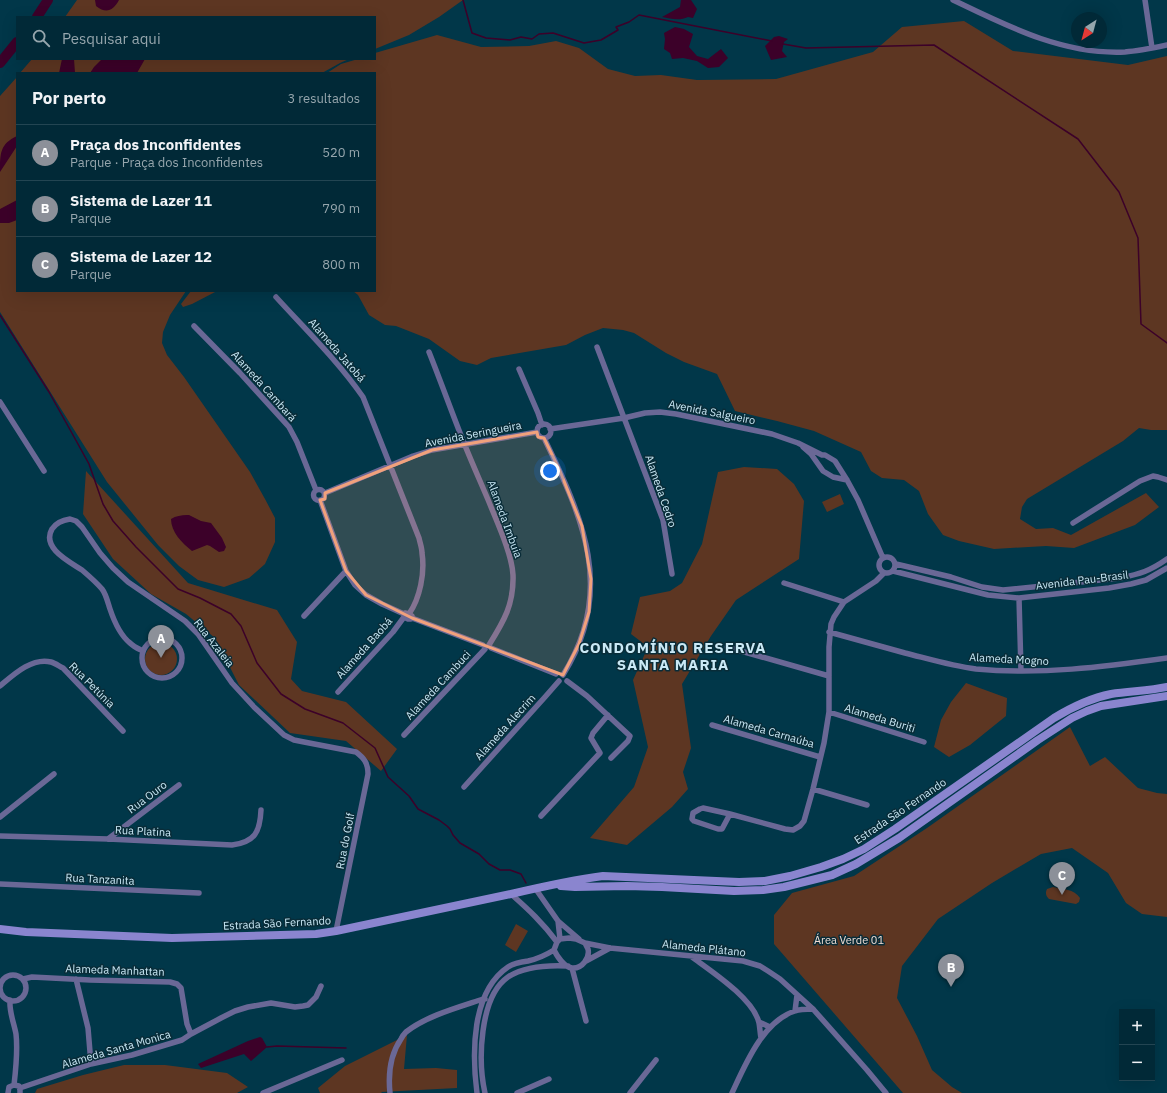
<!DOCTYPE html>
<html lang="pt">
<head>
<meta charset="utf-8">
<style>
  body { margin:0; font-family:"IBM Plex Sans",sans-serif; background:#0f3542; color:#f1f3f6 }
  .controls { position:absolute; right:12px; bottom:12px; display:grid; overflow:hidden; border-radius:0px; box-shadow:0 4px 16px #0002 }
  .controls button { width:36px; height:36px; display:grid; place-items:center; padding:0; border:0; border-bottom:1px solid #234552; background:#012937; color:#f1f3f6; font:20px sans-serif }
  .compass { position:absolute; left:1071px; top:12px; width:36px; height:36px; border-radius:50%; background:#012937; box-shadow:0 4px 16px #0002; rotate:216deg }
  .you { position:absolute; left:550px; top:471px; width:14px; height:14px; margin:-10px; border:3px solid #fff; border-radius:50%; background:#1a73e8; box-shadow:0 0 0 6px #1a73e833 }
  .badge { display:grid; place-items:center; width:26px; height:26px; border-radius:50%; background:#8c9099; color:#fff; font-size:13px; font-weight:700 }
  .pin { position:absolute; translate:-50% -33px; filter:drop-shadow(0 1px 2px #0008) }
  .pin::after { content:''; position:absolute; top:21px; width:14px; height:12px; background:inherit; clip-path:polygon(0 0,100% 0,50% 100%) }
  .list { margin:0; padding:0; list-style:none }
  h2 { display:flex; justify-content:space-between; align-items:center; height:52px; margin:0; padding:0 16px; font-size:17px }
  h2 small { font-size:13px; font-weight:400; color:#96a6ad }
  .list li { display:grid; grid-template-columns:26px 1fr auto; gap:12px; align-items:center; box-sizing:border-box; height:56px; padding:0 16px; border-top:1px solid #234552 }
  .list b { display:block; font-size:15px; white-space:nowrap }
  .list p { margin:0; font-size:13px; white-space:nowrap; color:#96a6ad }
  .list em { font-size:13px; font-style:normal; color:#96a6ad }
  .icon { flex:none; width:22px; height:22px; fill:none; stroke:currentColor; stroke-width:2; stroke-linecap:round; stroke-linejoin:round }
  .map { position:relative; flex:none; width:1167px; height:1093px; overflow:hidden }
  .search { position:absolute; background:#012937; box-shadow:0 4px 16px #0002; left:16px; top:16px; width:360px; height:44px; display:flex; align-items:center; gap:10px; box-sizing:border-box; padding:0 14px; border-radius:0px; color:#96a6ad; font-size:15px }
  .panel { position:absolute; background:#012937; box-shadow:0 4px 16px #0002; left:16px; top:72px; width:360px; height:220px; border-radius:0px }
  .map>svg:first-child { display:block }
  .green { fill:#5d3622 }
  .water { fill:#3c0129 }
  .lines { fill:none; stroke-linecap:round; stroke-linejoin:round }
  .stream { stroke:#3c0129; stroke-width:1.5 }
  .river { stroke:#3c0129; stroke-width:10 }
  .minor { stroke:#6a6896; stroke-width:5.5 }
  .secondary { stroke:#8a85cf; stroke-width:8 }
  .marked { fill:#f1a17c; fill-opacity:0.2; stroke:#f1a17c; stroke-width:3; stroke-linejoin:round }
  .labels { text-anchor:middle; stroke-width:3; stroke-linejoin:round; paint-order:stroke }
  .street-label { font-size:11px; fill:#cae9f6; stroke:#092c38 }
  .park-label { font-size:11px; fill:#f3ded5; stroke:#092c38 }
  .district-label { font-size:15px; font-weight:bold; letter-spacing:1px; fill:#cae9f6; stroke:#092c38 }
</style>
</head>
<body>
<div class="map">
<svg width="1167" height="1093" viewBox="0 0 1167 1093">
  <rect width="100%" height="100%" fill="#013749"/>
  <path class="green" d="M77,0h386l-24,17 -30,18 -34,14v-32h-310z
    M964,21l49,30 115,14 39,-9v374h-16l-12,-2 -16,13 -96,58 -5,8 -2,12 16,10 17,-1 18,7 75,-42 13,14 -24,18 -61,23 -28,-2 -52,3 -35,-8 -16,-6 -15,-21 -9,-23 -15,-11 -22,-2 -11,-7 -10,-19 -47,-21 -37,-10 -42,-10 -18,-37 -33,-12 -18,-9 -32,-20 -11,-3 -20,-2 -18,7 -19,10 -75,13 -14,7 -17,-4 -31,-22 -33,-13 -11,-1 -16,-10 -11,-20 -5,-4h22v-218h-48l14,-9 17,-5h17v-6l62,-18 44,12 48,-1 27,-5 23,7 29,21 27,7 26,-1 36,5 79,-1 97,-27 29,-25z
    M32,59h317l-9,4 -18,10h-302z
    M17,77v214h169l-16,24 -7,17 -1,11 5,12 17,22 66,95 15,27 10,19v24l-10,22 -16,14 -25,9 -26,-7 -19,-14 -21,-21 -51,-63 -107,-170v-216z
    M191,291h26l-25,13 -9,3 -2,-3z
    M744,467l33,2 17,15 10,17 -5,58 -63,41 -25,36 -29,48 9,64 -8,24 5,17 -16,18 -45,38 -37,-7 44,-51 14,-40 -15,-67 15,-33 -17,-13 9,-37 30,-6 12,-8 20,-39 16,-72z
    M86,471l102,112 89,27 20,32 -6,37 11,12 44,11 51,47 -16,22 -35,-30 -56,-8 -51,-48 -24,-47 -29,-24 -35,-20 -38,-35 -30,-45z
    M840,494l4,10 -17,8 -5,-10z
    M145 659a16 16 0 1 1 32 0a16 16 0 1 1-32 0Z
    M966,683l41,15 -1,18 -36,29 -21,12 -15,-10 7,-27 10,-18z
    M1070,727l20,39 15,-9 33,31 19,5 10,1v123l-25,-3 -16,-11 -18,-30 -36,-25 -31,6 -49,29 -54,36 -36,47 -5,32 20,38 15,34 20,17 10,6h-59l-129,-149v-29l18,-22 62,-17 73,-48z
    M1053,887c10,2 21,2 27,11l-1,4 -3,2 -27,-5c-3,-3 -4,-6 -2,-10z
    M516,924l12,7 -12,21 -11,-7z
    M407,1035l-3,34 32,-1 21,2v18l-76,4 1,1h-62l-2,-5 27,-22z
    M124,1065h41l62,8 21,14 -11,6h-202l2,-4 46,-14z"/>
  <path class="water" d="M95,0h24c-6,11 -13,14 -23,6z
    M681,0h10l6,9 -4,9 -5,-1c-8,4 -17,2 -26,0l18,-10z
    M675,27l9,2 9,5 -4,13 8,9 11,3 13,-10 7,9 -9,9 -11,1 -11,-7 -14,-3 -11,1 -2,-6 -6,-4 1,-10 -1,-6z
    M779,36l9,3 -4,3 -2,9 5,6 -16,3 -6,-14 9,-9z
    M62,59h12l1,14h-16z
    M102,59h43l-8,14h-47l4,-6z
    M17,136v10l-17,26c0,-19 0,-28 17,-36z
    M17,200v20l-8,3h-9v-14z
    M187,515h2l12,6 10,2 11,15 4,9 -2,4 -5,1 -9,-6 -3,-1 -15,6c-10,-8 -21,-19 -21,-32 5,-3 10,-4 16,-4z
    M260,1037l2,1 5,9 -16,14 -7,-7 -43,14 -3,-4 50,-23z"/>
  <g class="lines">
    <path class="stream" d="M463,0l9,33 14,5 24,2 11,-3 11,2 7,-5 14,-1 31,10 17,-3 17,-10 -2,-3 13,-5 10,-7 133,26
      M783,44l23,4 128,-3 144,94 41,53 19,46 3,86 26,19
      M0,315l49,77 24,43 16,29 14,40 10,17 23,26 42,42 22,9 31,16 10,12 16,37 24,31 24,15 38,14 32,25 13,29 21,19 9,13 21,11 8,6 3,3 3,6 7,8 19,11 10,10 11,6h10l11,4 5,9
      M267,1047l10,-1 69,2"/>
    <path class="river" d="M37,17l11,-17
      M0,63l17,-21"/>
    <path class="minor" d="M953,0c54,26 110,55 172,52 14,-1 28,-4 42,-7
      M1145,0l7,48
      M276,297c30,33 62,64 87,100l56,141c1,5 3,10 3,15 3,20 -2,45 -13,61
      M194,326l46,47 49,54 8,15 19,48
      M597,347l66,173 9,54
      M429,352c12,30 23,61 35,91 8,20 17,40 25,59 8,20 23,52 24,73 1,29 -9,46 -24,70
      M519,369l19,44 4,12
      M0,402l44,69
      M537 431a7 7 0 1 1 14 0a7 7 0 1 1-14 0Z
      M550,429l74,-11 21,-5 15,-1 16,2 96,20 26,9 24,12h3l10,6 12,19 11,20 25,58
      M544,438c39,80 72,153 19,237
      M803,447l8,7 12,17 10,6 14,3
      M313.5 495a5.5 5.5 0 1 1 11 0a5.5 5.5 0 1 1-11 0Z
      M325,493l88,-37 19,-6 105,-18
      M320,500l26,71 9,14 11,10 16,9 22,10
      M1073,523l67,-42 13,-5 5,1 9,3
      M879 565a8 8 0 1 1 16 0a8 8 0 1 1-16 0Z
      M896,564l55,13 31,10 21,3 117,-12c20,-4 30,-7 47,-19
      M893,571l95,24 31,3 90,-10 22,-4 15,-4 21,-12
      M784,583l60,19
      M1019,598l2,73
      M304,616l42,-45
      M412,618l71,27
      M829,632c26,7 51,14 76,21 24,6 47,13 71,16 64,6 128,-2 191,-11
      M142 658a20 20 0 1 1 40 0a20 20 0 1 1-40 0Z
      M727,647l102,29
      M491,648l65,26
      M143,651c-4,-2 -9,-4 -13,-8 -10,-8 -16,-22 -20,-34 -2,-6 -4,-15 -8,-20 -6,-7 -13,-13 -20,-19 -12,-8 -41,-22 -30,-41 4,-6 11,-9 18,-10l6,2 6,6 18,26 13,15 15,14 57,39 13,13 34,49 22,24 30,28 10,5 10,2 52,10c8,6 12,11 12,22l-32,157
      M567,681l20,15 43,40 -2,5 -17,17
      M0,686c13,-11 32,-29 51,-24 4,1 8,4 12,6l60,63
      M338,692l55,-60 11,-15 1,-4 4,1 3,2 -1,3h-3l-4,-2
      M829,712l95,30
      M712,725l108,32
      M404,735l81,-86
      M464,787l81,-90 14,-16
      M813,789l54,16
      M703,808l27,6 -8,15h-4l-24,-8 -2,-2 1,-6 7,-4z
      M730,814l55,15 8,1 7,-4 4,-5 9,-32 11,-46 5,-31v-65l2,-23 3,-7 10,-15 32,-21 8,-8
      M541,816l59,-63 -9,-15 2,-5 15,-18
      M0,817l54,-43
      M0,836l108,3 124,6c23,-3 28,-13 29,-35
      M108,839l71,-54
      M0,884l199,9
      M535,888l23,33 21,18
      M511,894c18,16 31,28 46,48
      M558,921l2,18
      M585,943c1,2 2,4 3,6 2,9 -6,20 -16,19 -8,-1 -15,-12 -18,-18l3,-8 3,-3 9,-1 7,1 9,4 25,5 133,13 17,5 8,5 12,8 33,30 54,61 19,23
      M692,957c19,14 62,42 67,66 1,5 1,10 2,15
      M586,961l24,-13
      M572,968l14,53
      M0 988a13 13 0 1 1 26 0a13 13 0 1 1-26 0Z
      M23,979l9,-2 58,3 80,2 7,2 4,4 6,36 4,10
      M76,979l12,49 3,36
      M10,1000c-1,12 4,23 6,34 2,17 0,34 -2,51
      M795,1011l2,-16
      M759,1022l11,5
      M20,1088l71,-24 41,-9 50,-15 9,-6 30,-16 14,-7 13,-4 23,-4 24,4 8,-1 5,-1 8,-8 5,-11
      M8,1093l1,-6 5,-2 5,1 1,4v3
      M263,1093l79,-33
      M390,1093c-2,-19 0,-38 11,-54 1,-2 3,-5 5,-7 20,-16 53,-25 77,-33h2
      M477,1093c-5,-39 -6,-101 31,-126 6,-4 13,-5 20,-6 9,-2 18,-6 26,-11
      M485,1093c-7,-31 -6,-96 23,-116 17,-11 40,-12 60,-11
      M517,1093l32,-14
      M630,1093l26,-33
      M732,1093c13,-28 31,-72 63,-82 5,-2 12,-2 18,-2"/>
    <path class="secondary" d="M561,886l14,1 52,-1 35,1 72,4 29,-1 21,-3 48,-12 24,-11 43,-26 139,-98 34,-22 15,-7 14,-5 66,-10
      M0,929l26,3 146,6 144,-4 20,-3 175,-37c30,-7 61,-14 92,-18l136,6 26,-1 25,-5 31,-9 22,-8 21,-10 31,-20 159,-111c18,-11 37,-20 57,-24 19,-3 38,-3 56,-7"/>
  </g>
  <path class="marked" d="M537,432l1,5 6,1 16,33 22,55 9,53 -2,33 -10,32 -16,31 -151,-57 -46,-23 -20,-24 -26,-71 5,-1v-6l107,-43z"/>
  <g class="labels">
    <g class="street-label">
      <text transform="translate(337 350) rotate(49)" y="4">Alameda Jatobá</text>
      <text transform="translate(264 386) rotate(48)" y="4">Alameda Cambará</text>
      <text transform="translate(712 412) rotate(11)" y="4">Avenida Salgueiro</text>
      <text transform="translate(473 434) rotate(-11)" y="4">Avenida Seringueira</text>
      <text transform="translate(661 491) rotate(71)" y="4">Alameda Cedro</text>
      <text transform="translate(505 519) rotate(70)" y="4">Alameda Imbuia</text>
      <text transform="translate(1082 580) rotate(-7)" y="4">Avenida Pau-Brasil</text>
      <text transform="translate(214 643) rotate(52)" y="4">Rua Azaleia</text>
      <text transform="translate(364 648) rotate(-48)" y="4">Alameda Baobá</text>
      <text transform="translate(1009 659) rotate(3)" y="4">Alameda Mogno</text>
      <text transform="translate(92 685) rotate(45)" y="4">Rua Petúnia</text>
      <text transform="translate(438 685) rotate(-47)" y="4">Alameda Cambuci</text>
      <text transform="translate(880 718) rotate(17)" y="4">Alameda Buriti</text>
      <text transform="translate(505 727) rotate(-48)" y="4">Alameda Alecrim</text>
      <text transform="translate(769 731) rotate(16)" y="4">Alameda Carnaúba</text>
      <text transform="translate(147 797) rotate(-37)" y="4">Rua Ouro</text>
      <text transform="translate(900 811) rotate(-34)" y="4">Estrada São Fernando</text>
      <text transform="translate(143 831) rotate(3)" y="4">Rua Platina</text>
      <text transform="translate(345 841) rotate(-79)" y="4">Rua do Golf</text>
      <text transform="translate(100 879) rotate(3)" y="4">Rua Tanzanita</text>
      <text transform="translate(277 923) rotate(-3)" y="4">Estrada São Fernando</text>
      <text transform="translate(704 948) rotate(6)" y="4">Alameda Plátano</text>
      <text transform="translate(115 970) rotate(2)" y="4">Alameda Manhattan</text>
      <text transform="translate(116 1049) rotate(-16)" y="4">Alameda Santa Monica</text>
    </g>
    <g class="park-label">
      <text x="849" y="944">Área Verde 01</text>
    </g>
    <g class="district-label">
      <text x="673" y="653">CONDOMÍNIO RESERVA<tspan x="673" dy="17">SANTA MARIA</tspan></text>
    </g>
  </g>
</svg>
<div class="controls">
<button>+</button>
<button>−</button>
</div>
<svg class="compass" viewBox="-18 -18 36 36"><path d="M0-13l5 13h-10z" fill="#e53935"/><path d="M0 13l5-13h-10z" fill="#96a6ad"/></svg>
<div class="you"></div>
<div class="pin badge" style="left:161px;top:658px">A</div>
<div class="pin badge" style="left:951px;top:987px">B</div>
<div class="pin badge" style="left:1062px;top:895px">C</div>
<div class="search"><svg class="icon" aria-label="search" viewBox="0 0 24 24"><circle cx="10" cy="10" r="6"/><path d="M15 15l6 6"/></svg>Pesquisar aqui</div>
<section class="panel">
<h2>Por perto<small>3 resultados</small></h2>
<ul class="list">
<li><span class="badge">A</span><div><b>Praça dos Inconfidentes</b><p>Parque · Praça dos Inconfidentes</p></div><em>520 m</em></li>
<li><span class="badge">B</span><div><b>Sistema de Lazer 11</b><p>Parque</p></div><em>790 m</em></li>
<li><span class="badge">C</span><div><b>Sistema de Lazer 12</b><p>Parque</p></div><em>800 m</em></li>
</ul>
</section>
</div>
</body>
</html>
